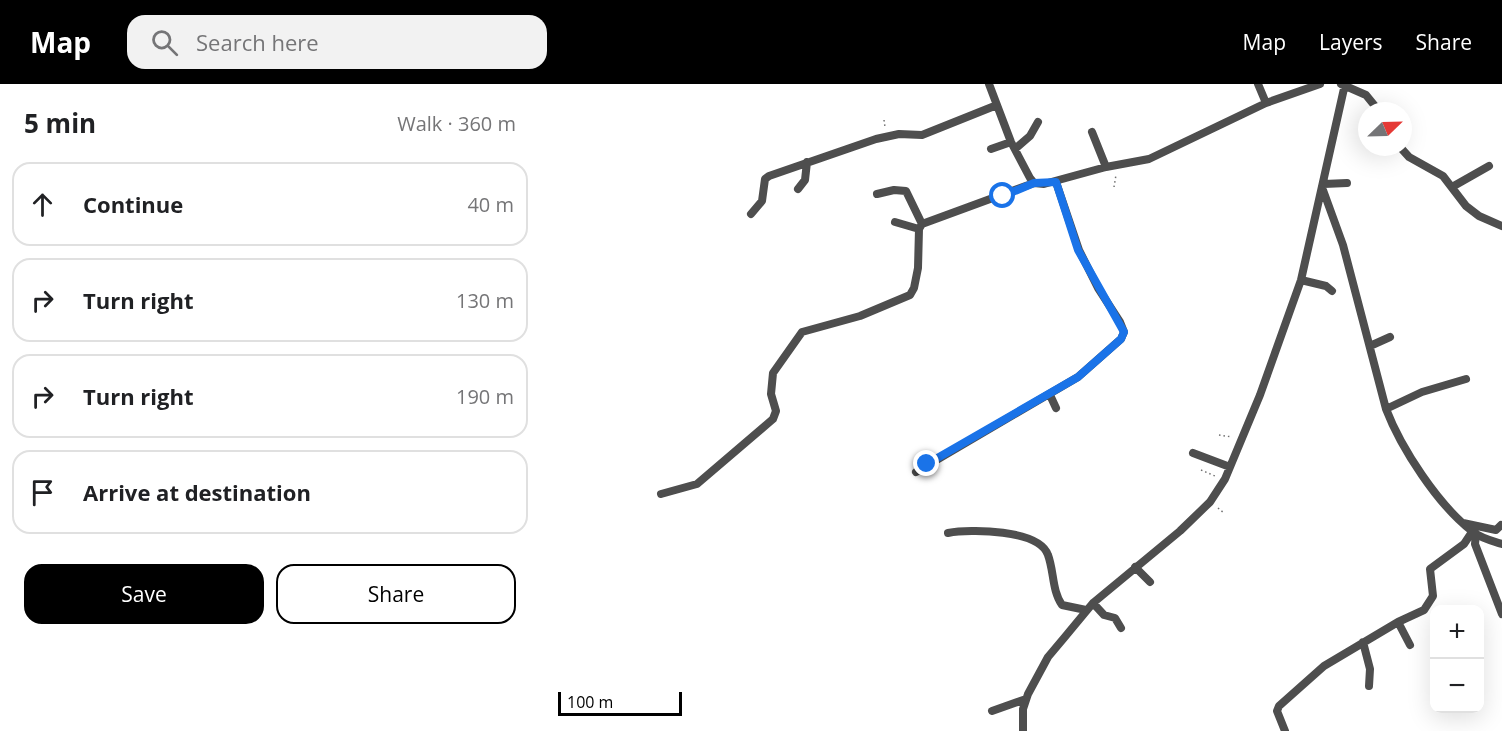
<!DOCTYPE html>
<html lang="en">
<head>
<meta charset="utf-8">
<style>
  body { margin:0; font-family:"Open Sans",sans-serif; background:#f2f2f2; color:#202124 }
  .controls { position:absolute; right:18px; bottom:18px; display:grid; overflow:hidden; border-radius:12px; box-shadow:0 6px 24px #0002 }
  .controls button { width:54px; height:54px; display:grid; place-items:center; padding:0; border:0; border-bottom:2px solid #e0e0e0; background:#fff; color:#202124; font:30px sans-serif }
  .compass { position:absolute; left:818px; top:18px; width:54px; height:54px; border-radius:50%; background:#fff; box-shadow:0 6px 24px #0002; rotate:67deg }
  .scale { position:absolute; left:18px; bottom:15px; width:124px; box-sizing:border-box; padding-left:6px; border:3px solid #000; border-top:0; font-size:16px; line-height:21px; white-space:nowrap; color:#000; -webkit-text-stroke:4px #fff; paint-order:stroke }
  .stop { position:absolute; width:18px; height:18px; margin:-14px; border:4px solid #1a73e8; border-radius:50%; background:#fff }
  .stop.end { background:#1a73e8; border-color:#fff; box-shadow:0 2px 6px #0008 }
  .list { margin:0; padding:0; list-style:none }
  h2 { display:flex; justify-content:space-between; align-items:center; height:78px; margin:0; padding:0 24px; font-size:26px }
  h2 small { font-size:20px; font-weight:400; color:#757577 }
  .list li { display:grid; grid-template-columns:39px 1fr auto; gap:18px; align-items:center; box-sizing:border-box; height:84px; margin:0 12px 12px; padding:0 12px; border:2px solid #e0e0e0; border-radius:18px }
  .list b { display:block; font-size:22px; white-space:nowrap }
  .list em { font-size:20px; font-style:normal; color:#757577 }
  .actions { display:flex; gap:12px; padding:18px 24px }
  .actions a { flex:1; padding:14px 0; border:2px solid #000; border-radius:18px; text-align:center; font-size:21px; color:#000 }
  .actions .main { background:#000; color:#fff }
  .icon { flex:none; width:33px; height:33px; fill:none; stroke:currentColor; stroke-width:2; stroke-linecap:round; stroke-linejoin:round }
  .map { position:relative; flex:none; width:962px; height:647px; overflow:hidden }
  header { display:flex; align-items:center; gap:36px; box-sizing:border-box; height:84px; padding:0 30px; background:#000; color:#fff }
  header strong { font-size:28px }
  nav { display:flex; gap:33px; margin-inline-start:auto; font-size:21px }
  .search { width:420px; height:54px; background:#f2f2f2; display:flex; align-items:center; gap:15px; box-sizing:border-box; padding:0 21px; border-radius:18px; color:#757577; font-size:22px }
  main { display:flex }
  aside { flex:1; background:#fff }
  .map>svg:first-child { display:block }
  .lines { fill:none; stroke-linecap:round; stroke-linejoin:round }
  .path { stroke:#707070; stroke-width:1.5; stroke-dasharray:1.5 3; stroke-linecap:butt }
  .minor { stroke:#4e4e4e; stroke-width:8 }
  .route { stroke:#1a73e8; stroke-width:8 }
</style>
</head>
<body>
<header>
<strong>Map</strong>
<div class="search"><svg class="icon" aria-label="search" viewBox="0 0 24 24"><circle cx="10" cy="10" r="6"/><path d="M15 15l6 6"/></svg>Search here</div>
<nav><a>Map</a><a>Layers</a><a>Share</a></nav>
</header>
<main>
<aside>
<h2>5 min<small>Walk · 360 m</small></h2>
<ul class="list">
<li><svg class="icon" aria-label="ahead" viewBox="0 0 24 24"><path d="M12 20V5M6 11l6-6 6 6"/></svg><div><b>Continue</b></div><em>40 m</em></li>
<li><svg class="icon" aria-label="right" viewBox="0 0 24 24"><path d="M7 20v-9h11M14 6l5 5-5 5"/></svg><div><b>Turn right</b></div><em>130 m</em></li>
<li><svg class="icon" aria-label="right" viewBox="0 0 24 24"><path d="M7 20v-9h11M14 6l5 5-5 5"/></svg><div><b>Turn right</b></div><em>190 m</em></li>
<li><svg class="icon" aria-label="arrive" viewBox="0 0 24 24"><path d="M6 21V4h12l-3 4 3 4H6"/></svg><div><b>Arrive at destination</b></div></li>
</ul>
<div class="actions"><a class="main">Save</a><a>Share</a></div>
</aside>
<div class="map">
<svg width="962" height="647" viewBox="0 0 962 647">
  <rect width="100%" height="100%" fill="#fff"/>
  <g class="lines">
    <path class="path" d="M344,36l1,7
      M574,103l2,-12
      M679,351l13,2
      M661,386l14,6
      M678,424l6,5"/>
    <path class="minor" d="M449,0l22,58 19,36 4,5 10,1 62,-17 43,-8 117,-56 54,-19
      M718,0l8,19
      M801,0l25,11 13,16
      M552,48l14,35
      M860,63l9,10 34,19 23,30 13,10 23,10
      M451,65l20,-7
      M475,65l15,-13 8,-14
      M784,100l23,-1
      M912,103l37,-21
      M258,105l7,-9 2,-18
      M783,106l20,55 43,164c15,39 52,96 86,122 8,7 20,10 30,13
      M337,110l17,-4 12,1 16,33
      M211,130l11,-13 3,-22 4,-3 107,-37 23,-5 23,1 75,-30
      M355,138l24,7
      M761,196l25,6 6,5
      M830,262l20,-9
      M510,311l6,13
      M846,325l36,-17 44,-13
      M653,369l37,14
      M376,388l162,-95 43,-38 3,-7 -4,-10 -22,-34 -19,-38 -23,-68
      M121,410l36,-10 76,-65 3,-8 -5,-17 2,-21 29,-41 58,-16 50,-21 4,-7 4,-20 1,-39 3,-5 112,-41
      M923,439l33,7 5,-5
      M408,449c22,-4 91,-4 100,22 6,16 4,36 14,50l24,5
      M936,450l-1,10 27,70
      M595,483l15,15
      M553,519l11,12 11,3 6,10
      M858,538l12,23
      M823,558l7,27 -1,17
      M452,627l34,-12
      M483,647v-22l5,-15 20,-37 16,-19 29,-35 87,-72 30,-29 15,-23 35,-84 41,-115 44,-196
      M745,647l-8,-20 2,-5 45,-40 74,-44 26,-12 9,-14 -3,-27 34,-25 8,-12"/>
  </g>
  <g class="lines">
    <path class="route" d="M387,380l151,-87 43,-38 3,-7 -46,-82 -22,-68 -22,1 -31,13"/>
  </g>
</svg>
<div class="controls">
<button>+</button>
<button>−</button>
</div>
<svg class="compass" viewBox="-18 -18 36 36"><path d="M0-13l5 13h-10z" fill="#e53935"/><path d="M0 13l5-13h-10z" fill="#757577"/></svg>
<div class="scale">100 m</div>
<div class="stop" style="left:463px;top:112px"></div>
<div class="stop end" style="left:387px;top:380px"></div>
</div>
</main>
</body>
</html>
